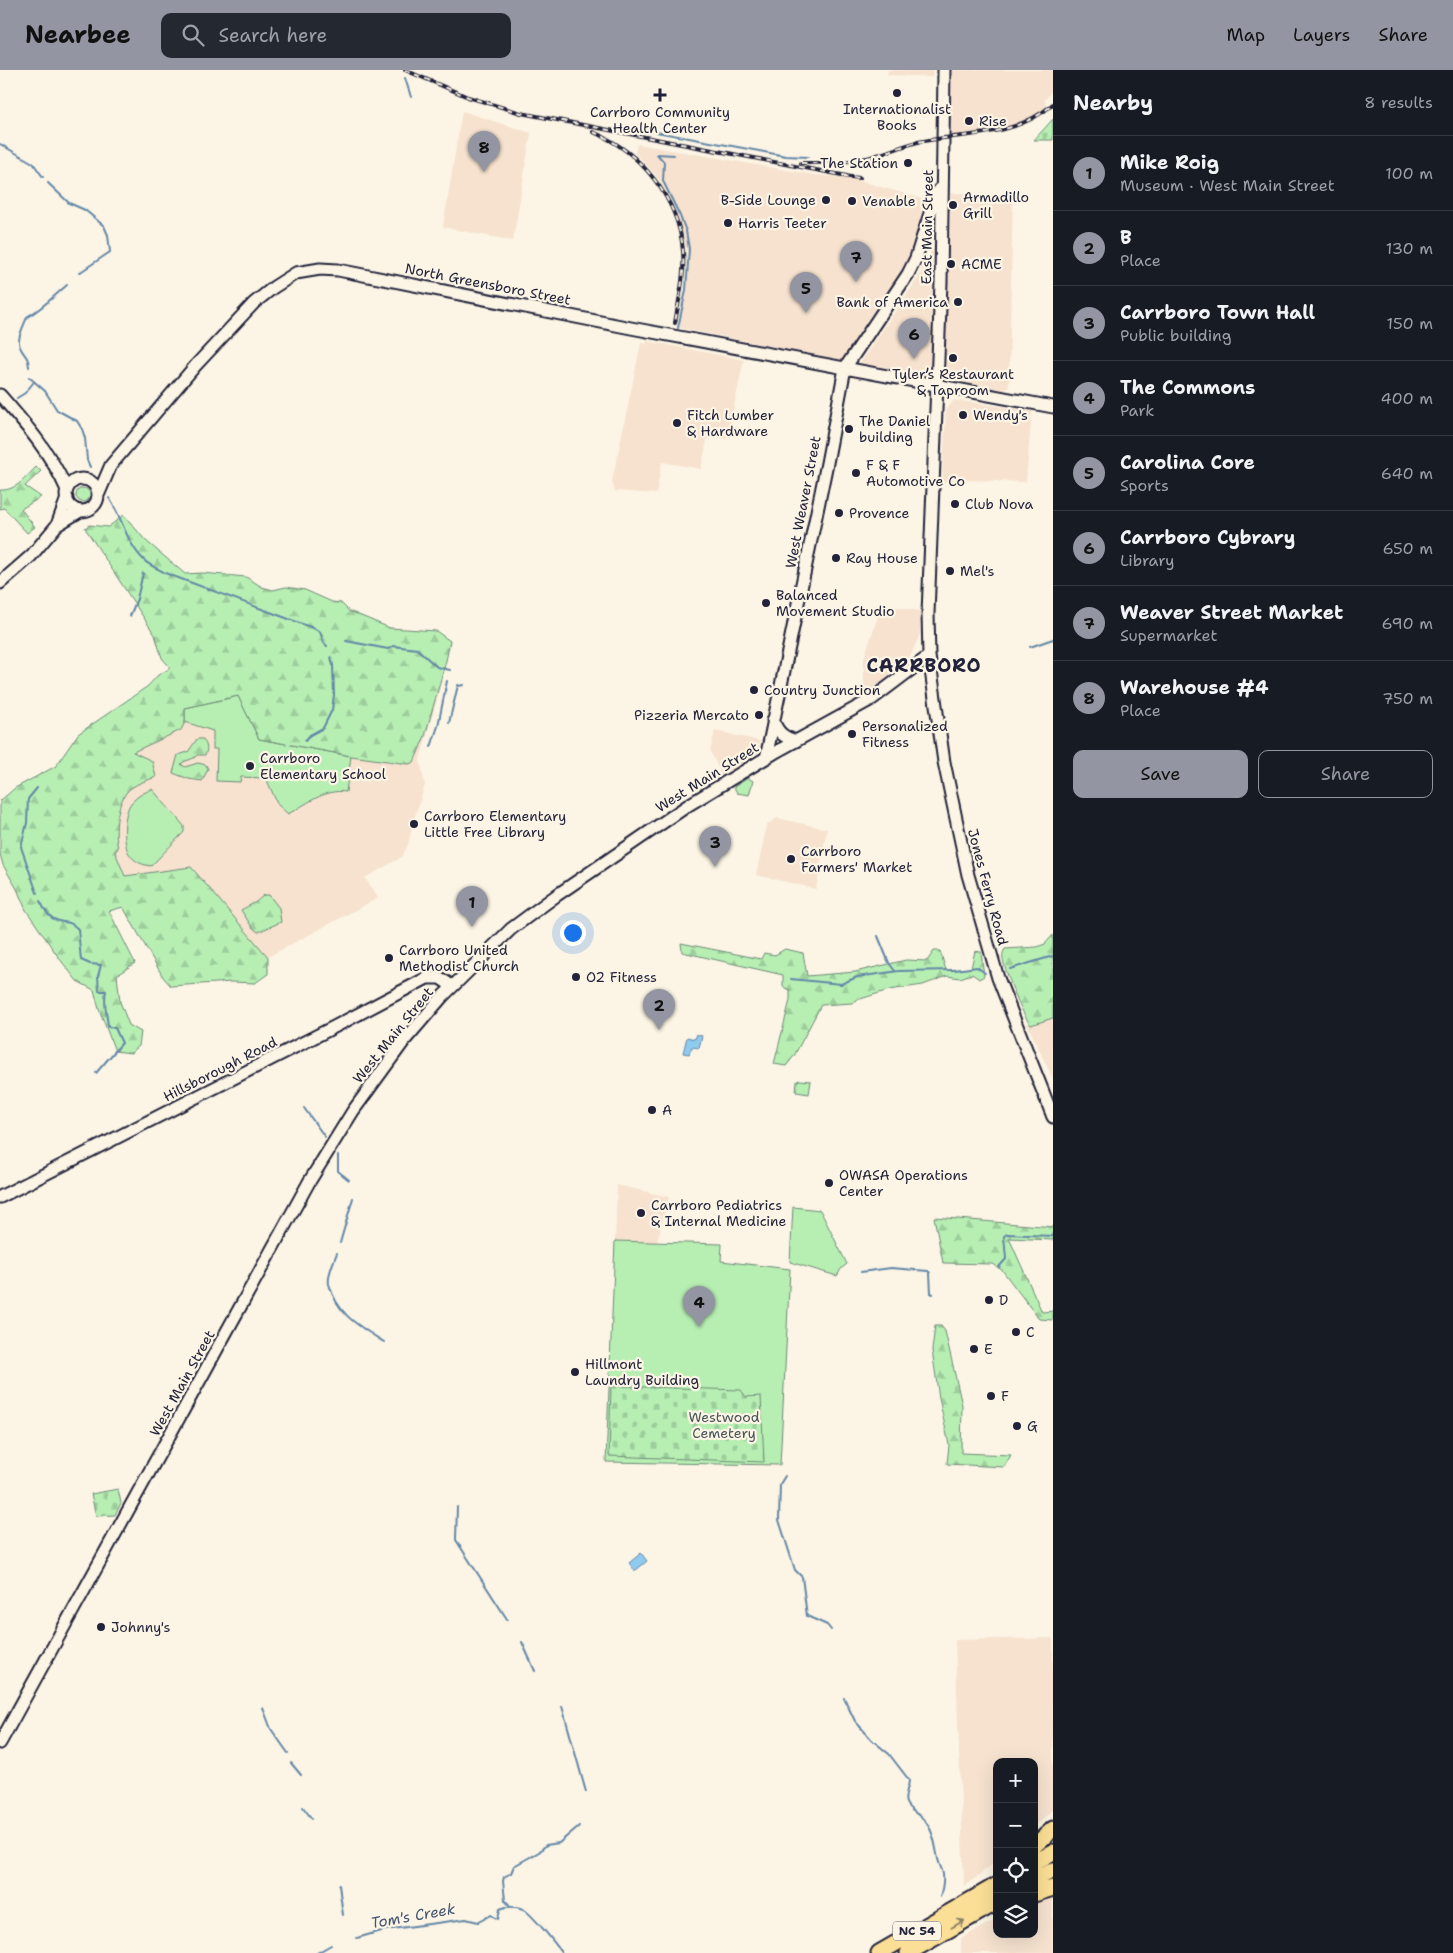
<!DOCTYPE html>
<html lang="en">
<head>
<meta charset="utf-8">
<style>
  body { margin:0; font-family:"Shantell Sans",sans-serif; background:#242831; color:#f1f3f6 }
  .controls { position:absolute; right:15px; bottom:15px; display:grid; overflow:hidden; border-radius:10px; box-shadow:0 5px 20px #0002 }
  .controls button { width:45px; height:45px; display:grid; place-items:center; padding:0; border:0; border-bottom:1px solid #363941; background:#171b24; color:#f1f3f6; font:25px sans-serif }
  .you { position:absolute; left:572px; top:862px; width:18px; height:18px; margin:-12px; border:4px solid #fff; border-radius:50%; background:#1a73e8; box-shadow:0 0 0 8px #1a73e833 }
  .badge { display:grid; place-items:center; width:32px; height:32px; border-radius:50%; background:#9495a2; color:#111; font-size:16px; font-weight:700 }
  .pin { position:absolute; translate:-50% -41px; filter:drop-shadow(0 1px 2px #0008) }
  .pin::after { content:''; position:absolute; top:26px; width:18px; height:15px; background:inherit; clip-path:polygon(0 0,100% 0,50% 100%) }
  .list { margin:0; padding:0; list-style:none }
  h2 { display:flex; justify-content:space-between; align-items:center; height:65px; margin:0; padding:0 20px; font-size:21px }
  h2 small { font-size:16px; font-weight:400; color:#9ea1a6 }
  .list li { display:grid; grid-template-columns:32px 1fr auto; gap:15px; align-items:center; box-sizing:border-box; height:75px; padding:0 20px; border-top:1px solid #363941 }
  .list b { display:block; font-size:19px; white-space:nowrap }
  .list p { margin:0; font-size:16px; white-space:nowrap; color:#9ea1a6 }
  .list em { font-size:16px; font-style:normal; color:#9ea1a6 }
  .actions { display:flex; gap:10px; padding:15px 20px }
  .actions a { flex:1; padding:11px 0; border:1px solid #9495a2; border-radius:10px; text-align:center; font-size:18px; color:#9495a2 }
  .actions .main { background:#9495a2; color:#111 }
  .icon { flex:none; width:28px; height:28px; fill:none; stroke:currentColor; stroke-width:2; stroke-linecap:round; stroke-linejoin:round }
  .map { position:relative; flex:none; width:1053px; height:1883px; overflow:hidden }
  header { display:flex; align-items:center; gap:30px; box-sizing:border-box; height:70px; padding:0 25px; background:#9495a2; color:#111 }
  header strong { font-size:24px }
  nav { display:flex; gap:28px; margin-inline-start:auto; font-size:18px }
  .search { width:350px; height:45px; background:#242831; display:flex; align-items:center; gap:12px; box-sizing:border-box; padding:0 18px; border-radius:10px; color:#9ea1a6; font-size:19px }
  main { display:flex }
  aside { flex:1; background:#171b24 }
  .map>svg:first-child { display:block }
  .built { fill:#f6e2cf }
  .green { fill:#b7efb3; stroke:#6c8877 }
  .forest { fill:url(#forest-firs); stroke:#6c8877 }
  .cemetery { fill:url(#cemetery-stones); stroke:#6c8877 }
  .water { fill:url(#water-ripples); stroke:#6387a7 }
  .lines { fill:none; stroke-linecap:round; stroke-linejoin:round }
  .stream { stroke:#6387a7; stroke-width:2 }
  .secondary-casing { stroke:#22223b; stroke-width:15 }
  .highway-casing { stroke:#22223b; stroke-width:19 }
  .secondary { stroke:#fcf5e5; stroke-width:11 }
  .highway { stroke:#fbdf96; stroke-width:15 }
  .rail-casing { stroke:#22223b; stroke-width:4 }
  .rail { stroke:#fcf5e5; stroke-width:2; stroke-dasharray:5.5; stroke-linecap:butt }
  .oneway { stroke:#8e8068 }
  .poi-dot { fill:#22223b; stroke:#fcf5e5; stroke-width:2 }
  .labels { text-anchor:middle; stroke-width:4.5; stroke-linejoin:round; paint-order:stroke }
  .shield { fill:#fcf5e5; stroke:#63616e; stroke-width:1 }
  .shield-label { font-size:12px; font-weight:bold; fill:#22223b }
  .poi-label { font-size:14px; fill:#22223b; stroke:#fcf5e5; text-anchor:start }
  .street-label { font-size:14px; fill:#22223b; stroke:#fcf5e5 }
  .park-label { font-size:14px; fill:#475559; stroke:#fcf5e5 }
  .water-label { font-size:15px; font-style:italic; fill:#435471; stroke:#fcf5e5 }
  .district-label { font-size:19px; font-weight:bold; letter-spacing:1px; fill:#22223b; stroke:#fcf5e5 }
</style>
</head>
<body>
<header>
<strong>Nearbee</strong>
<div class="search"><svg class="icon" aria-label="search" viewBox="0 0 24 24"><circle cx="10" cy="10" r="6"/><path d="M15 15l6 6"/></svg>Search here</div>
<nav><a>Map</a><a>Layers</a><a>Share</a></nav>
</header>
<main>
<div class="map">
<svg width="1053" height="1883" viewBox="0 0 1053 1883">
  <defs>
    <pattern id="forest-firs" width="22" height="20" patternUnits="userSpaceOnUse" patternTransform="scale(1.25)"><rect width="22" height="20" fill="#b7efb3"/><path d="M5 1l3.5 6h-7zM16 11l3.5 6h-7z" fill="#9dcd9b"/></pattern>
    <pattern id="cemetery-stones" width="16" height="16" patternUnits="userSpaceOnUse" patternTransform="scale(1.25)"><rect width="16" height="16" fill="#b7efb3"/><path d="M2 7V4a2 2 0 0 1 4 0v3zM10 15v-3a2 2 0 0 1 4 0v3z" fill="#9dcd9b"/></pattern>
    <pattern id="water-ripples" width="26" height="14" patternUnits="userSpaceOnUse" patternTransform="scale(1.25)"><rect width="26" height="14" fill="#8fcaef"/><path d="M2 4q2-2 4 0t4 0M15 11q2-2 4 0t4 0" fill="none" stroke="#7badce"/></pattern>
  </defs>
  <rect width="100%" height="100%" fill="#fcf5e5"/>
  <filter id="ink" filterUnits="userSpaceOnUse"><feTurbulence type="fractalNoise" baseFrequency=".02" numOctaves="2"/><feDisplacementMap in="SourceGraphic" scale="10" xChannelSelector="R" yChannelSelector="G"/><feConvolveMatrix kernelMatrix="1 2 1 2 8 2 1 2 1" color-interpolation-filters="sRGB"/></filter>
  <g filter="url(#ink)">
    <path class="built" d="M888,0h45l-1,7 -45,-2z
      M952,0h101v19l-8,11 1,10 -26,14 -20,7 -49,6z
      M462,41l69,22 -18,108 -70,-14z
      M637,74l178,31 24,2 22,4 61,18 -2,24 -6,23 -9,21 -64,93 -162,-32 9,-50 -1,-23 -4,-23 -7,-22 -10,-20 -14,-19 -17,-18z
      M951,123l62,2 -4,186v5l-4,4 -60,-11z
      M934,176l-4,130 -70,-13 58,-85z
      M647,271l97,19 -17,79 -19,-3 -7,33 -39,-7 -6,32 -41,-3 -3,-9 29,-139 5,1z
      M954,330l78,11 -6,71 -59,-2 -3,4 -22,-2 4,-72z
      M882,534l38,7v23l-9,21 -29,27 -18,11v-35z
      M395,601l48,7 -23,82 5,25 -10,31 -7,29 -6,12 -37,21 13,20 -116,62 -131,-67 -55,-121 112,-95z
      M715,661l45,10 -3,15 -35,20 -12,-25z
      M777,748l50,11 -11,60 -60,-14 11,-50z
      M1053,947v62l-26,-55z
      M617,1115l52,12 -12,45 -42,-1z
      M1053,1568v171l-19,19v-66h-37v99l-33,26 -9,-247z
      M1053,1825v58h-92v-15l36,-19v15h37v-32z"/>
    <path class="green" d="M76 425a7 7 0 1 1 14 0a7 7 0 1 1-14 0Z
      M238,626l21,43 92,17 -5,36c-20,-4 -41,13 -58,22l-10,-9 -12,-27 -25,-1 -1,5 -24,-1 1,-32h-4v-18l-28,-9v-14z
      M748,708l5,3 -4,14 -12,-2 -3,-6z
      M152,719l32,37v6l-33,34c-8,-1 -16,-4 -21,-11 -8,-10 -7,-44 2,-53 5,-6 13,-10 20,-13z
      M793,1137l27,3 27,54 -6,5 -4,7 -47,-14z
      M615,1171l107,3 -1,17 69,8 -10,196 -174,-3z"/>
    <path class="forest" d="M36,397l5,4 -16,15 16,11 -20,12 14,18 -8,6 -23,-25 -4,1v-19c16,1 26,-13 36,-23z
      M124,445l21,25 40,34 17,-1 44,4 16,10 11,3 13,-3 19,3 27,12 9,1 8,8 41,17 46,3 14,10 -4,20 -21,75 -11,26 -5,2 -58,-8 -92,-17 -21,-43 -53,12v14l-4,8 -48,22 19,9 4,16c-8,3 -18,6 -25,11 -15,11 -17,45 -13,60l-3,4 10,24 66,-9 77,90v17l-13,9 -24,-1 -60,4 -8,-9 -40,-70 -14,4 26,52 -18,12 3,27 9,23 12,7 -2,14 -8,7 -16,-2 -16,-42 -5,-19 -17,-9 -18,-23 -33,-48 -9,-21 -14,-24 -3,-11v-53l15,-13 41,-22 22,-32 70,-48 10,-11 11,-6v-3l-7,-8 -7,-23 -70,-107 4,-3 19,2z
      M197,669h6c4,6 5,10 2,16h-8c-5,6 -11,4 -16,9l4,3 13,-4 8,2 2,4 -6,12 -13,-2 -16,-6 5,-18 10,-3z
      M264,825h5l10,13 2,14 -23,10 -6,-5 -11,-17 15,-8z
      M1053,865v83l-22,7c-7,-6 -26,-54 -28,-65 -1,-5 0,-8 2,-11l32,-2 8,-3z
      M681,873l80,16 3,-6 11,2 10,-6 18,4 4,23 48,-4 51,-12 21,1 7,-10h6l6,19 25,-2 4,-17 6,1 3,24 -5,3 -7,-5 -12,4 -13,-2 -24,9 -34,5 -32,10 -5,3 -31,2 -27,51 -8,10 -12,-2 16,-64v-10l-7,-3v-12l-101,-23z
      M934,1147l119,10v13l-44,-2 33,74 11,-1v9l-14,-1 -37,-49 -10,-6 -49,-1z
      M935,1256h6l4,5 17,74 -1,48 50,2 -7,12 -57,-3 2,-19 -10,-47 -7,-48z"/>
    <path class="cemetery" d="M1053,49v21h-19z
      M800,1010l11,1 -2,13 -13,-2 1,-11z
      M611,1316l130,4 5,7 15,-1 3,66 -155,-6z
      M118,1419l3,14 -6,12 -19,1 -5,-22z"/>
    <path class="water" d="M697,964l5,2 -3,12 -7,-1 -3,7 -6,-1 4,-16 8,2z
      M641,1483l6,8 -12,10 -6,-8z"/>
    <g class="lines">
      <path class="stream" d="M405,8l6,19
        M651,61l135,25 22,1
        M0,74l33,19 10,14
        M674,85l-17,-1 7,8 -1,19 17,35 6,15 3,18 -3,41 -8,38
        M48,113l21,20 16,7 19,16 4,9 2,17 -31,21
        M29,297c-1,-11 -3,-9 -8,-18 -6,-9 3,-23 6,-32 15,-8 27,-21 40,-32
        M29,307l16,14 12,19 20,11 5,8 3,9 2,22 3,7
        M17,328l8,-5 8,-10
        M109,428c14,20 17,46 36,63 5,5 14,8 20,12l148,55 7,4 4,11 3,3
        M130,546l7,-17 6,-26
        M346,571l42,8 5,-3 24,3 20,18 13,3
        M1030,577l23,-8
        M458,616l6,-1
        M449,653l9,-38
        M305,671l5,-6 13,-7 9,-18 2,-15 -1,-30 -2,-8
        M431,677l7,-21 9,-45
        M37,718l-9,11 -1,24 -6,24 16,46
        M40,831c3,6 9,17 16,19 11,5 10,-2 22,9l3,31 9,4 11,1 -3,11 1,15h7c-3,12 1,23 2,36l7,1 7,15 -26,30
        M878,866l11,27 6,8
        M1010,899l43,-13
        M791,909l50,5 16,-7 42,-6 56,-1 22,-3 8,6
        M304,1038l21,29
        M338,1085v16l11,9
        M340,1173l13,-45
        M337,1183c-3,8 -10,22 -8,31 8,30 28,41 55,58
        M999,1197l7,-8 -2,-23 3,-2 46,2
        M861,1202l30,-4 37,3 2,2 1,20 2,1
        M785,1406l-5,8 -1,36 16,50 7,7 5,39 20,9 4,5
        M457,1437l-1,33 51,79
        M522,1572l13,29
        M844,1628l11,23 17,19 17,14 20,26c0,7 -6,17 -3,23 3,8 12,10 17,16 11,11 12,26 15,40 1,5 4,10 5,15 1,8 -1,16 -3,23
        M562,1636l24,86
        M263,1638l8,21 17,24
        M291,1693l10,12
        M303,1737l9,12
        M339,1815l4,30
        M510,1836l-5,-6 -2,-19 1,-4 7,-4 3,-7 25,-14 7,-7 13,-2 20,-17
        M357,1868l28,-8 81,-11 12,3 13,-7 7,4 2,-10c6,-3 16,-3 23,0 9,5 32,34 39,44
        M317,1883l14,-8"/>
      <g class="secondary-casing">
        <path id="secondary" d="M944,0l-3,212 -13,332 1,42 15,106 24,113 30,103 55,139
          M0,325c27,31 50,57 67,95
          M66 425a16 16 0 1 1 32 0a16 16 0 1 1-32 0Z
          M99,423l12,-28 85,-100 58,-62 20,-16 22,-14 24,-4 18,1 293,58 422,79
          M57,455l10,-27
          M0,513l31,-27 26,-31 23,-14
          M773,650c5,13 10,17 23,21
          M766,688l61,-295 18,-95 63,-94 8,-16 20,-64 4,-5
          M0,1127l336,-171 91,-48h13l12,8
          M0,1673l309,-561 44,-71 51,-70 38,-44 69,-68 46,-34 133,-91 84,-51 98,-54 57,-43"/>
      </g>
      <g class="highway-casing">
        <path id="highway" d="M1034,1776l19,-17
          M1034,1793l19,-11
          M1034,1810l19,-10
          M1034,1824l19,-6
          M879,1883l118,-68
          M908,1883l89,-51"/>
      </g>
      <use href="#secondary" class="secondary"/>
      <use href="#highway" class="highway"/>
      <g class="rail-casing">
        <path id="rail" d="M405,0l63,27 53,16 326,63
          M593,62c47,19 86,67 90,119 2,24 -4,48 -8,72
          M801,93c22,0 44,0 66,-5 17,-4 34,-12 51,-16 47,-9 97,-4 135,-38
          M842,106l18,2"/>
      </g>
      <use href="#rail" class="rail"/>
    </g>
    <defs><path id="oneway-shaft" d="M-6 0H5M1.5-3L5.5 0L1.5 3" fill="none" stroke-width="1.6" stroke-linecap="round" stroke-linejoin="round" transform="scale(1.25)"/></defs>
    <use class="oneway" href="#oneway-shaft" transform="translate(958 1854) rotate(-30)"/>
  </g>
  <g class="poi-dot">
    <circle cx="897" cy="23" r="5"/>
    <path d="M657.5 17.5h5v5h5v5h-5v5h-5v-5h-5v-5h5z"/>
    <circle cx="969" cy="51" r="5"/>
    <circle cx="908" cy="93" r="5"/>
    <circle cx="826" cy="130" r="5"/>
    <circle cx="852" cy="131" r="5"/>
    <circle cx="953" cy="135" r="5"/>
    <circle cx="728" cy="153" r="5"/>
    <circle cx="951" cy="194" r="5"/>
    <circle cx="958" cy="232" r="5"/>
    <circle cx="953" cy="288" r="5"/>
    <circle cx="963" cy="345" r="5"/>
    <circle cx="677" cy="353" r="5"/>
    <circle cx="849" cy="359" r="5"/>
    <circle cx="856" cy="403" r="5"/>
    <circle cx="955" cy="434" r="5"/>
    <circle cx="839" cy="443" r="5"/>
    <circle cx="836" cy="488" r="5"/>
    <circle cx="950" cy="501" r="5"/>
    <circle cx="766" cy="533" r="5"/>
    <circle cx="754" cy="620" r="5"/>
    <circle cx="759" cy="645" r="5"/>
    <circle cx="852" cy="664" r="5"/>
    <circle cx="250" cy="696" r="5"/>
    <circle cx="414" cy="754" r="5"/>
    <circle cx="791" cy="789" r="5"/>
    <circle cx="389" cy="888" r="5"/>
    <circle cx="576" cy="907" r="5"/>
    <circle cx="652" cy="1040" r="5"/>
    <circle cx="829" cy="1113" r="5"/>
    <circle cx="641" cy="1143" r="5"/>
    <circle cx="989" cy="1230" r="5"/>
    <circle cx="1016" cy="1262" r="5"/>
    <circle cx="974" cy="1279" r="5"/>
    <circle cx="575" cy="1302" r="5"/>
    <circle cx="991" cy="1326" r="5"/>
    <circle cx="1017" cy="1356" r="5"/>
    <circle cx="101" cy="1557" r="5"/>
  </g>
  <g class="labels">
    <rect class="shield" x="893" y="1851.5" width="48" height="19" rx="4"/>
    <g class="shield-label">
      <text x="917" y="1865">NC 54</text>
    </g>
    <g class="poi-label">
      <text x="897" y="44" text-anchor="middle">Internationalist<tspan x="897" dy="16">Books</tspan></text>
      <text x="660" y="47" text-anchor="middle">Carrboro Community<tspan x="660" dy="16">Health Center</tspan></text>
      <text x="979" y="56">Rise</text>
      <text x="898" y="98" text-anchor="end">The Station</text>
      <text x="963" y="132">Armadillo<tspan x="963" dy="16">Grill</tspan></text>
      <text x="816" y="135" text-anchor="end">B-Side Lounge</text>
      <text x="862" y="136">Venable</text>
      <text x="738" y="158">Harris Teeter</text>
      <text x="961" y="199">ACME</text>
      <text x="948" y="237" text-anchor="end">Bank of America</text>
      <text x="953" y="309" text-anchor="middle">Tyler’s Restaurant<tspan x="953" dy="16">&amp; Taproom</tspan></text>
      <text x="687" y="350">Fitch Lumber<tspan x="687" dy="16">&amp; Hardware</tspan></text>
      <text x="973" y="350">Wendy's</text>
      <text x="859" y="356">The Daniel<tspan x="859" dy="16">building</tspan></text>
      <text x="866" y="400">F &amp; F<tspan x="866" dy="16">Automotive Co</tspan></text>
      <text x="965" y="439">Club Nova</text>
      <text x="849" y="448">Provence</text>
      <text x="846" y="493">Ray House</text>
      <text x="960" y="506">Mel's</text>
      <text x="776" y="530">Balanced<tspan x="776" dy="16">Movement Studio</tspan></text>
      <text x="764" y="625">Country Junction</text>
      <text x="749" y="650" text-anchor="end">Pizzeria Mercato</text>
      <text x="862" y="661">Personalized<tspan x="862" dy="16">Fitness</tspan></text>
      <text x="260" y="693">Carrboro<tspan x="260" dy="16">Elementary School</tspan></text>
      <text x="424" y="751">Carrboro Elementary<tspan x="424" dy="16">Little Free Library</tspan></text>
      <text x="801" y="786">Carrboro<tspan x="801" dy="16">Farmers' Market</tspan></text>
      <text x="399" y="885">Carrboro United<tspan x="399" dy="16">Methodist Church</tspan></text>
      <text x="586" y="912">O2 Fitness</text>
      <text x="662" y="1045">A</text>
      <text x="839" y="1110">OWASA Operations<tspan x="839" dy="16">Center</tspan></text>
      <text x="651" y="1140">Carrboro Pediatrics<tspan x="651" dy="16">&amp; Internal Medicine</tspan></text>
      <text x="999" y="1235">D</text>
      <text x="1026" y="1267">C</text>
      <text x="984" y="1284">E</text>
      <text x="585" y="1299">Hillmont<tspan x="585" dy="16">Laundry Building</tspan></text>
      <text x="1001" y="1331">F</text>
      <text x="1027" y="1361">G</text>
      <text x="111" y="1562">Johnny's</text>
    </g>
    <g class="street-label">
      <text transform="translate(927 157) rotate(-89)" y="5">East Main Street</text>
      <text transform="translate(488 214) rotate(11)" y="5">North Greensboro Street</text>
      <text transform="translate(803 432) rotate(-79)" y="5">West Weaver Street</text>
      <text transform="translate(707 707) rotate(-32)" y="5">West Main Street</text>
      <text transform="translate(988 817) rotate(75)" y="5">Jones Ferry Road</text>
      <text transform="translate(393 965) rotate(-51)" y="5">West Main Street</text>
      <text transform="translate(220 999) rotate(-27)" y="5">Hillsborough Road</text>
      <text transform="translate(182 1313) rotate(-61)" y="5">West Main Street</text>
    </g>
    <g class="park-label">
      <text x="724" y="1352">Westwood<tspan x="724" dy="16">Cemetery</tspan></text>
    </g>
    <g class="water-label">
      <text transform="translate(413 1846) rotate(-10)" y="5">Tom's Creek</text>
    </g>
    <g class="district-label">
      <text x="924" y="602">CARRBORO</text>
    </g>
  </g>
</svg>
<div class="controls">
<button>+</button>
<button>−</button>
<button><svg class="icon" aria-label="locate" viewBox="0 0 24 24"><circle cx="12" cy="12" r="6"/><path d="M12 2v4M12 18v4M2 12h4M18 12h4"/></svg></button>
<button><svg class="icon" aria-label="layers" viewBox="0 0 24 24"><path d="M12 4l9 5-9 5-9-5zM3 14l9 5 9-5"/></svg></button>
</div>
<div class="you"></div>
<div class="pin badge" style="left:472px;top:857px">1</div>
<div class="pin badge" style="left:659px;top:960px">2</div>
<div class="pin badge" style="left:715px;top:797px">3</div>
<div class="pin badge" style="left:699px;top:1257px">4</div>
<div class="pin badge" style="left:806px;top:243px">5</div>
<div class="pin badge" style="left:914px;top:289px">6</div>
<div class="pin badge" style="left:856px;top:212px">7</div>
<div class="pin badge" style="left:484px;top:102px">8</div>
</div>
<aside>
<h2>Nearby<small>8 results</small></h2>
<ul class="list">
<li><span class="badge">1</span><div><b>Mike Roig</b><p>Museum · West Main Street</p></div><em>100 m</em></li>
<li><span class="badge">2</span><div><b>B</b><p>Place</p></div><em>130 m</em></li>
<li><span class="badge">3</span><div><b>Carrboro Town Hall</b><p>Public building</p></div><em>150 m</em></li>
<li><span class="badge">4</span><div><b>The Commons</b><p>Park</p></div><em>400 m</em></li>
<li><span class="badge">5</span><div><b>Carolina Core</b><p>Sports</p></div><em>640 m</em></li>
<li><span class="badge">6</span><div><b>Carrboro Cybrary</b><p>Library</p></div><em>650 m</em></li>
<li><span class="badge">7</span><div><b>Weaver Street Market</b><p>Supermarket</p></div><em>690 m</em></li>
<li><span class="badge">8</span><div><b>Warehouse #4</b><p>Place</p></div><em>750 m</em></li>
</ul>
<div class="actions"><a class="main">Save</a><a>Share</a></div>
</aside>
</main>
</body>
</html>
